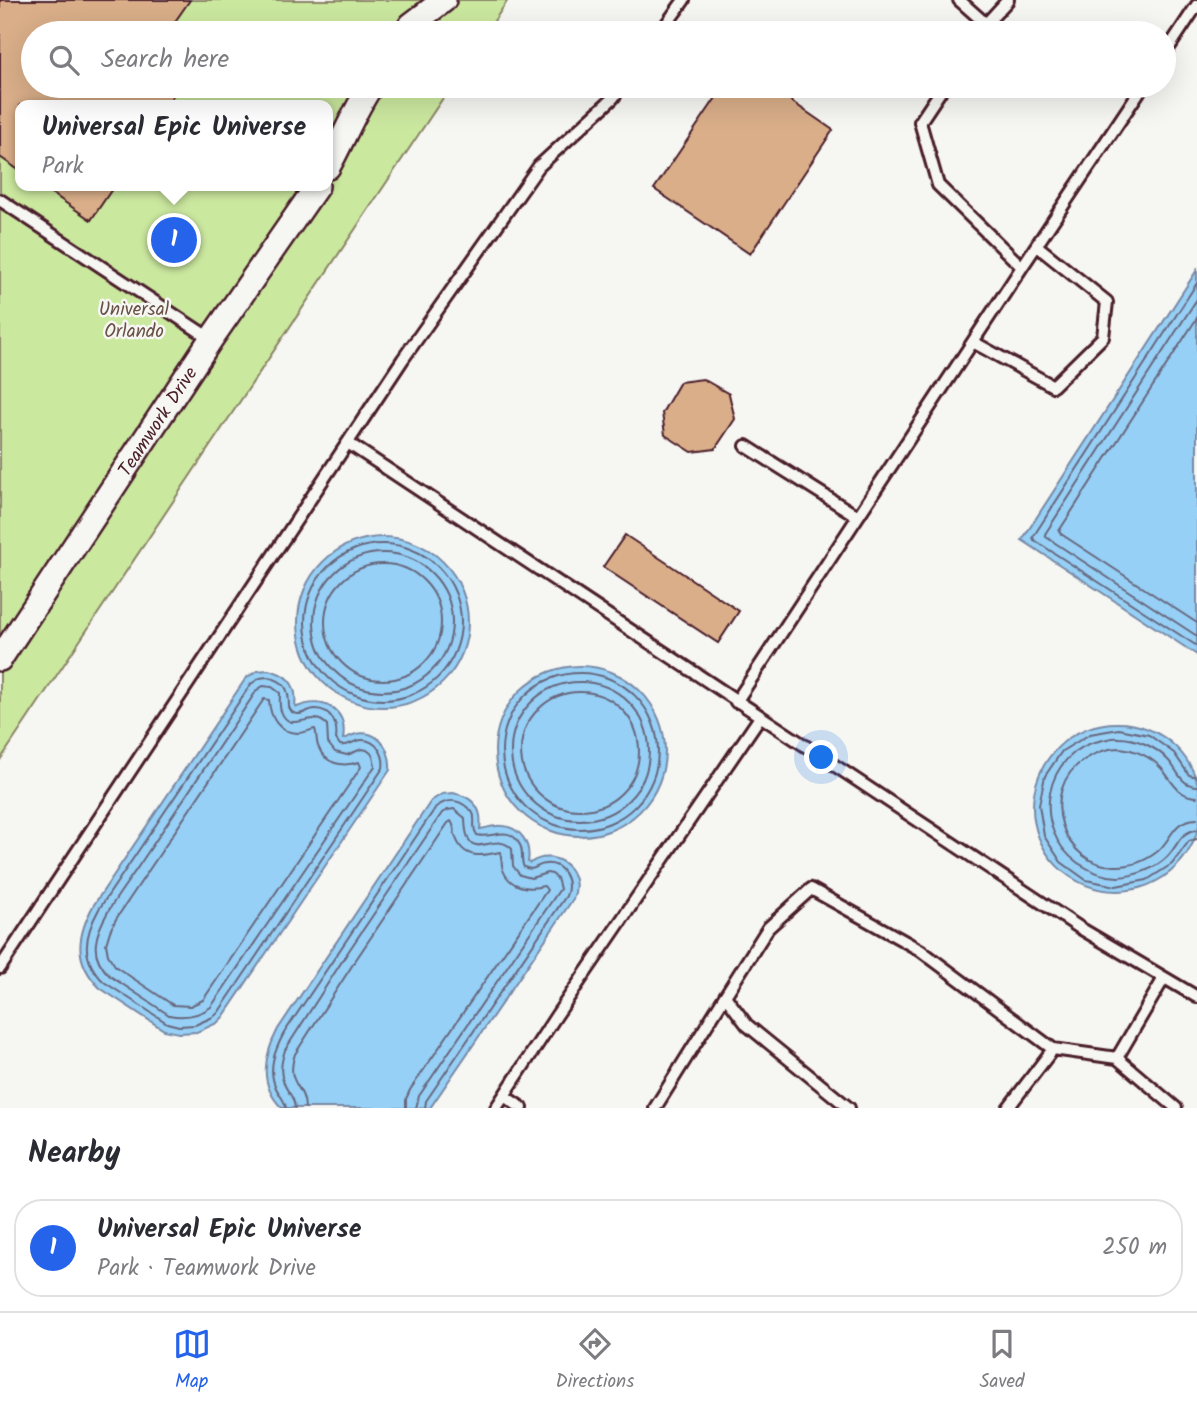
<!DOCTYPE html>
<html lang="en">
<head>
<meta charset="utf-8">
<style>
  body { margin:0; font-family:Kalam,sans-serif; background:#f2f2f3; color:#2b2b33 }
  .you { position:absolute; left:822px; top:758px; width:24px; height:24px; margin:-18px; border:5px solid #fff; border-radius:50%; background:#1a73e8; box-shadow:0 0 0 10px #1a73e833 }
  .badge { display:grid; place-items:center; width:46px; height:46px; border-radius:50%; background:#2563eb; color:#fff; font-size:23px; font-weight:700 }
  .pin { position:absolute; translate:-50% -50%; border:4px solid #fff; box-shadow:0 2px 7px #0006 }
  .popup { position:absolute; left:15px; top:100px; width:318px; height:91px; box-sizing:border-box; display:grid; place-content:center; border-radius:14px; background:#fff; filter:drop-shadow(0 2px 5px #0005); font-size:23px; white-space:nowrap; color:#7c7c81 }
  .popup b { font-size:26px; color:#2b2b33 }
  .popup::after { content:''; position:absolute; left:50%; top:100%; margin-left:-14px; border:14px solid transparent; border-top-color:#fff }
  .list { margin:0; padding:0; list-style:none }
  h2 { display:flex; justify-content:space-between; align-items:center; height:91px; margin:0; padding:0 28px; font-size:30px }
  h2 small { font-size:23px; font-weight:400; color:#7c7c81 }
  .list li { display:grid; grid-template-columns:46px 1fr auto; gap:21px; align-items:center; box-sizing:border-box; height:98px; margin:0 14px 14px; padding:0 14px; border:2px solid #e1e1e2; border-radius:28px }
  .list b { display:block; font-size:26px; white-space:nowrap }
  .list p { margin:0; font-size:23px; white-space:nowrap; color:#7c7c81 }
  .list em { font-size:23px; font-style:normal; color:#7c7c81 }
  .icon { flex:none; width:38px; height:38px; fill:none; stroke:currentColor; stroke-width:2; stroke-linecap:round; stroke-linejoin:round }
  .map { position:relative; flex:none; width:1197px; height:1108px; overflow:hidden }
  .search { position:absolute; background:#fff; box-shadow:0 7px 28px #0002; left:21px; right:21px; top:21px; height:77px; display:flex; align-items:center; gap:18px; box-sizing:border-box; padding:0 24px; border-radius:38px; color:#7c7c81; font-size:26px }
  .sheet { height:203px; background:#fff }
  nav { display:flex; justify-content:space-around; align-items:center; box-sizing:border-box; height:98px; border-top:2px solid #e1e1e2; background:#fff; font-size:19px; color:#7c7c81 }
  nav a { display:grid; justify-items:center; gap:4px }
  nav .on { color:#2563eb }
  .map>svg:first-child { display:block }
  .green { fill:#cbe89f; stroke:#8a8465; stroke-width:2; fill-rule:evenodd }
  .water { fill:#96d0f6; stroke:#7889a5; stroke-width:2 }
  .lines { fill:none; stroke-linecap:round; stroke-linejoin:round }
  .shore { stroke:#68667c; stroke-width:2 }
  .building { fill:#d9ae89; stroke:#4a1f2b; stroke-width:2 }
  .lane-casing { stroke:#4a1f2b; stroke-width:16 }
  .street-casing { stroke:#4a1f2b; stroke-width:28 }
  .lane { stroke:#f6f6f2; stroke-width:10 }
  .street { stroke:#f6f6f2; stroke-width:23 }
  .labels { text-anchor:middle; stroke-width:5; stroke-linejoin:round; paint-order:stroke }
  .park-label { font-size:19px; fill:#6a5148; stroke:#f6f6f2 }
  .street-label { font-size:19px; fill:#4a1f2b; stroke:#f6f6f2 }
</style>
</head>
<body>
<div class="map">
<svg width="1197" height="1108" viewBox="0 0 1197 1108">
  <rect width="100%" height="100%" fill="#f6f6f2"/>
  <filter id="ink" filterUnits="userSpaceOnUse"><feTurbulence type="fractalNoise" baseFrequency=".0143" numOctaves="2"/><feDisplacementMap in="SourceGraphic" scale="14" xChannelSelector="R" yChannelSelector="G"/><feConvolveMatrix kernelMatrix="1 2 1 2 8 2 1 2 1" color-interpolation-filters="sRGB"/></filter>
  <g filter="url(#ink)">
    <path class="green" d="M0,0h508l-22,33h-453v53h418l-451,674zM20,105h308v81h-308z"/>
    <path class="water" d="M1197,270v385l-175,-115z
      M298 622a85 85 0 1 1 170 0a85 85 0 1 1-170 0Z
      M495 751a85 85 0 1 1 170 0a85 85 0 1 1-170 0Z
      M268,670c20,4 30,15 27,36l2,1c26,-11 51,2 46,32h2c25,-16 47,4 45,31l-167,247 -6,6 -20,9 -18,1 -15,-3 -64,-42c-27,-27 -23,-52 -7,-82l153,-228 11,-7z
      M1033 807a84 84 0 1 1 168 0a84 84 0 1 1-168 0Z
      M453,793c21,4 30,16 27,36 7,-1 15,-4 22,-3 19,1 29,18 26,36l2,1c25,-17 55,8 43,36l-143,209h-148c-24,-24 -18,-52 -4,-79l153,-228 11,-7z"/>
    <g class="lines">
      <path class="shore" d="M1197,283l-164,254 1,3 163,106
        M1197,299l-152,235 1,3 151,99
        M1197,318l-138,213 2,3 136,89
        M305 622a78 78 0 1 1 156 0a78 78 0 1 1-156 0Z
        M314 622a69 69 0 1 1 138 0a69 69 0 1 1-138 0Z
        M325 622a58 58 0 1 1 116 0a58 58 0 1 1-116 0Z
        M502 751a78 78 0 1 1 156 0a78 78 0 1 1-156 0Z
        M267,677c19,4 22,12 22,30 2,4 3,7 9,7 6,0 11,-5 17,-5 17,0 23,16 21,30l4,6c9,2 13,-5 22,-5 15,0 23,15 21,28l-165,245 -5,4 -18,8 -16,1 -12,-3 -63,-41c-24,-23 -20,-46 -5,-73l152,-225 9,-6z
        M511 751a69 69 0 1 1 138 0a69 69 0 1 1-138 0Z
        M263,686l9,1 8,6c0,6 -1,13 1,18 10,26 30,-4 46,14l1,18 7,9 12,3 15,-6 5,1 6,5 2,11 -164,241c-13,9 -26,11 -42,8l-59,-39c-9,-9 -16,-20 -14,-33 2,-24 31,-59 44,-79 39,-58 78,-116 117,-174z
        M521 751a59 59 0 1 1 118 0a59 59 0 1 1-118 0Z
        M264,699l5,1c1,17 9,33 29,33 6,0 12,-3 17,-4 2,5 1,12 3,17 7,19 25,21 41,16l2,5 -158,233 -13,6 -17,-1 -57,-38 -8,-12 -2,-11 4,-13 6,-12z
        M1197,777l-8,-2 -15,-22 -25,-18 -30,-6 -29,5 -28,17 -17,25 -6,29 5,31 17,26 25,18 30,6 31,-6 25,-16 17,-23 8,-2
        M1197,786c-18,-1 -19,-17 -30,-27 -11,-12 -31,-21 -48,-21 -5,-1 -11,1 -16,2 -60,11 -73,89 -25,123 12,8 26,14 40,14 17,-1 37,-8 49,-20 11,-11 13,-26 30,-27
        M1197,797c-20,-1 -24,-15 -35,-28 -10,-12 -28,-20 -43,-21 -12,0 -24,5 -35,12 -47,30 -22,109 34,106 15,0 29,-6 40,-15 15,-13 14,-31 39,-32
        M286,1108c-1,-8 -7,-13 -10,-20 -9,-19 -1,-38 8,-55l152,-226c11,-8 21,-9 32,1 4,3 6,5 6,10 1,8 -2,10 3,17 14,5 32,-12 43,10 4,8 0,15 4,22 11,5 11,-2 21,-3 18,-2 27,17 21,32l-140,205 -1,7
        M295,1108c-1,-8 -3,-11 -7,-17 -9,-14 -8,-26 -3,-41l63,-98 94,-139 6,-3 6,-1 11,9c1,52 29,10 47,31l1,17 7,9 11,3 16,-5 5,1 5,4 3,11 -141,207 -3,12
        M305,1108c-1,-25 -20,-23 -10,-54l62,-96 91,-135 3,-2c4,5 2,10 5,17 8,22 27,18 44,14 2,6 1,12 3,18 7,18 25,20 41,16l3,4 -137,200 -4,9v9"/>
    </g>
    <path class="building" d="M0,0h190l-23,33h-134v53h133l9,6 -8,13h-147v66l-20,-14z
      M724,86h78l-11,15 42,29 -83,124 -96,-65z
      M41,186h73l-23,34z
      M703,379l26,15 6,25 -20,30 -23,3 -27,-17 -3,-22 18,-31z
      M625,535l114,76 -21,32 -115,-76z"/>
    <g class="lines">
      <g class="lane-casing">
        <path id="lane" d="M959,0l27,24 -6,9
          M986,24l22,-24
          M660,33l24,-33
          M1164,55l33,-50
          M0,200l211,139
          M1022,267l121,-181
          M973,342l80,44 50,-49 4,-35 -70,-56
          M348,443l732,485 117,69
          M746,446l111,70
          M736,702l286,-435 -84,-82 -18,-63 24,-36
          M0,968l403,-609 136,-193 74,-68 9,-12
          M1117,1058l47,-80
          M504,1096l18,12
          M496,1108l60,-92 204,-299
          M655,1108l70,-112
          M849,1108l-102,-83 -22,-29 43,-68 43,-39 109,61 133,99
          M1008,1108l45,-59 64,9 59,50"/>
      </g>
      <g class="street-casing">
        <g id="street">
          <path d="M406,33l5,-8 33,-25"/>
          <path d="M328,167c15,-27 26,-56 43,-81"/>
          <path id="s1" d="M0,659l211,-320 106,-153"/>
        </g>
      </g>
      <use href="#lane" class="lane"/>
      <use href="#street" class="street"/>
    </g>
  </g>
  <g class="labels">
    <g class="park-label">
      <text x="134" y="315">Universal<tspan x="134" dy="22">Orlando</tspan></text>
    </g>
    <g class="street-label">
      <text dy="7" stroke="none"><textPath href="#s1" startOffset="285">Teamwork Drive</textPath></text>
    </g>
  </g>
</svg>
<div class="you"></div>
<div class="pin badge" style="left:174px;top:240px">1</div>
<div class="popup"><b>Universal Epic Universe</b>Park</div>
<div class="search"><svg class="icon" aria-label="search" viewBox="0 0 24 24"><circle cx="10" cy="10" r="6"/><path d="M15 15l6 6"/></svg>Search here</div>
</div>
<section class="sheet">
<h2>Nearby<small></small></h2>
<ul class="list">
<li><span class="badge">1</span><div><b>Universal Epic Universe</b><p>Park · Teamwork Drive</p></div><em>250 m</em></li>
</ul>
</section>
<nav>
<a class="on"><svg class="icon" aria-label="map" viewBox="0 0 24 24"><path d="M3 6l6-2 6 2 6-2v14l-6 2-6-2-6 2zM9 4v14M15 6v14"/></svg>Map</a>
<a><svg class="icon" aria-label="directions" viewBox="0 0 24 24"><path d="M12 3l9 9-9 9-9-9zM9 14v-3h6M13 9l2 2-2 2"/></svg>Directions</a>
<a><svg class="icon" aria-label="saved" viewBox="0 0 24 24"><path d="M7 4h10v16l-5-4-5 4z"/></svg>Saved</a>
</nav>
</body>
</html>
